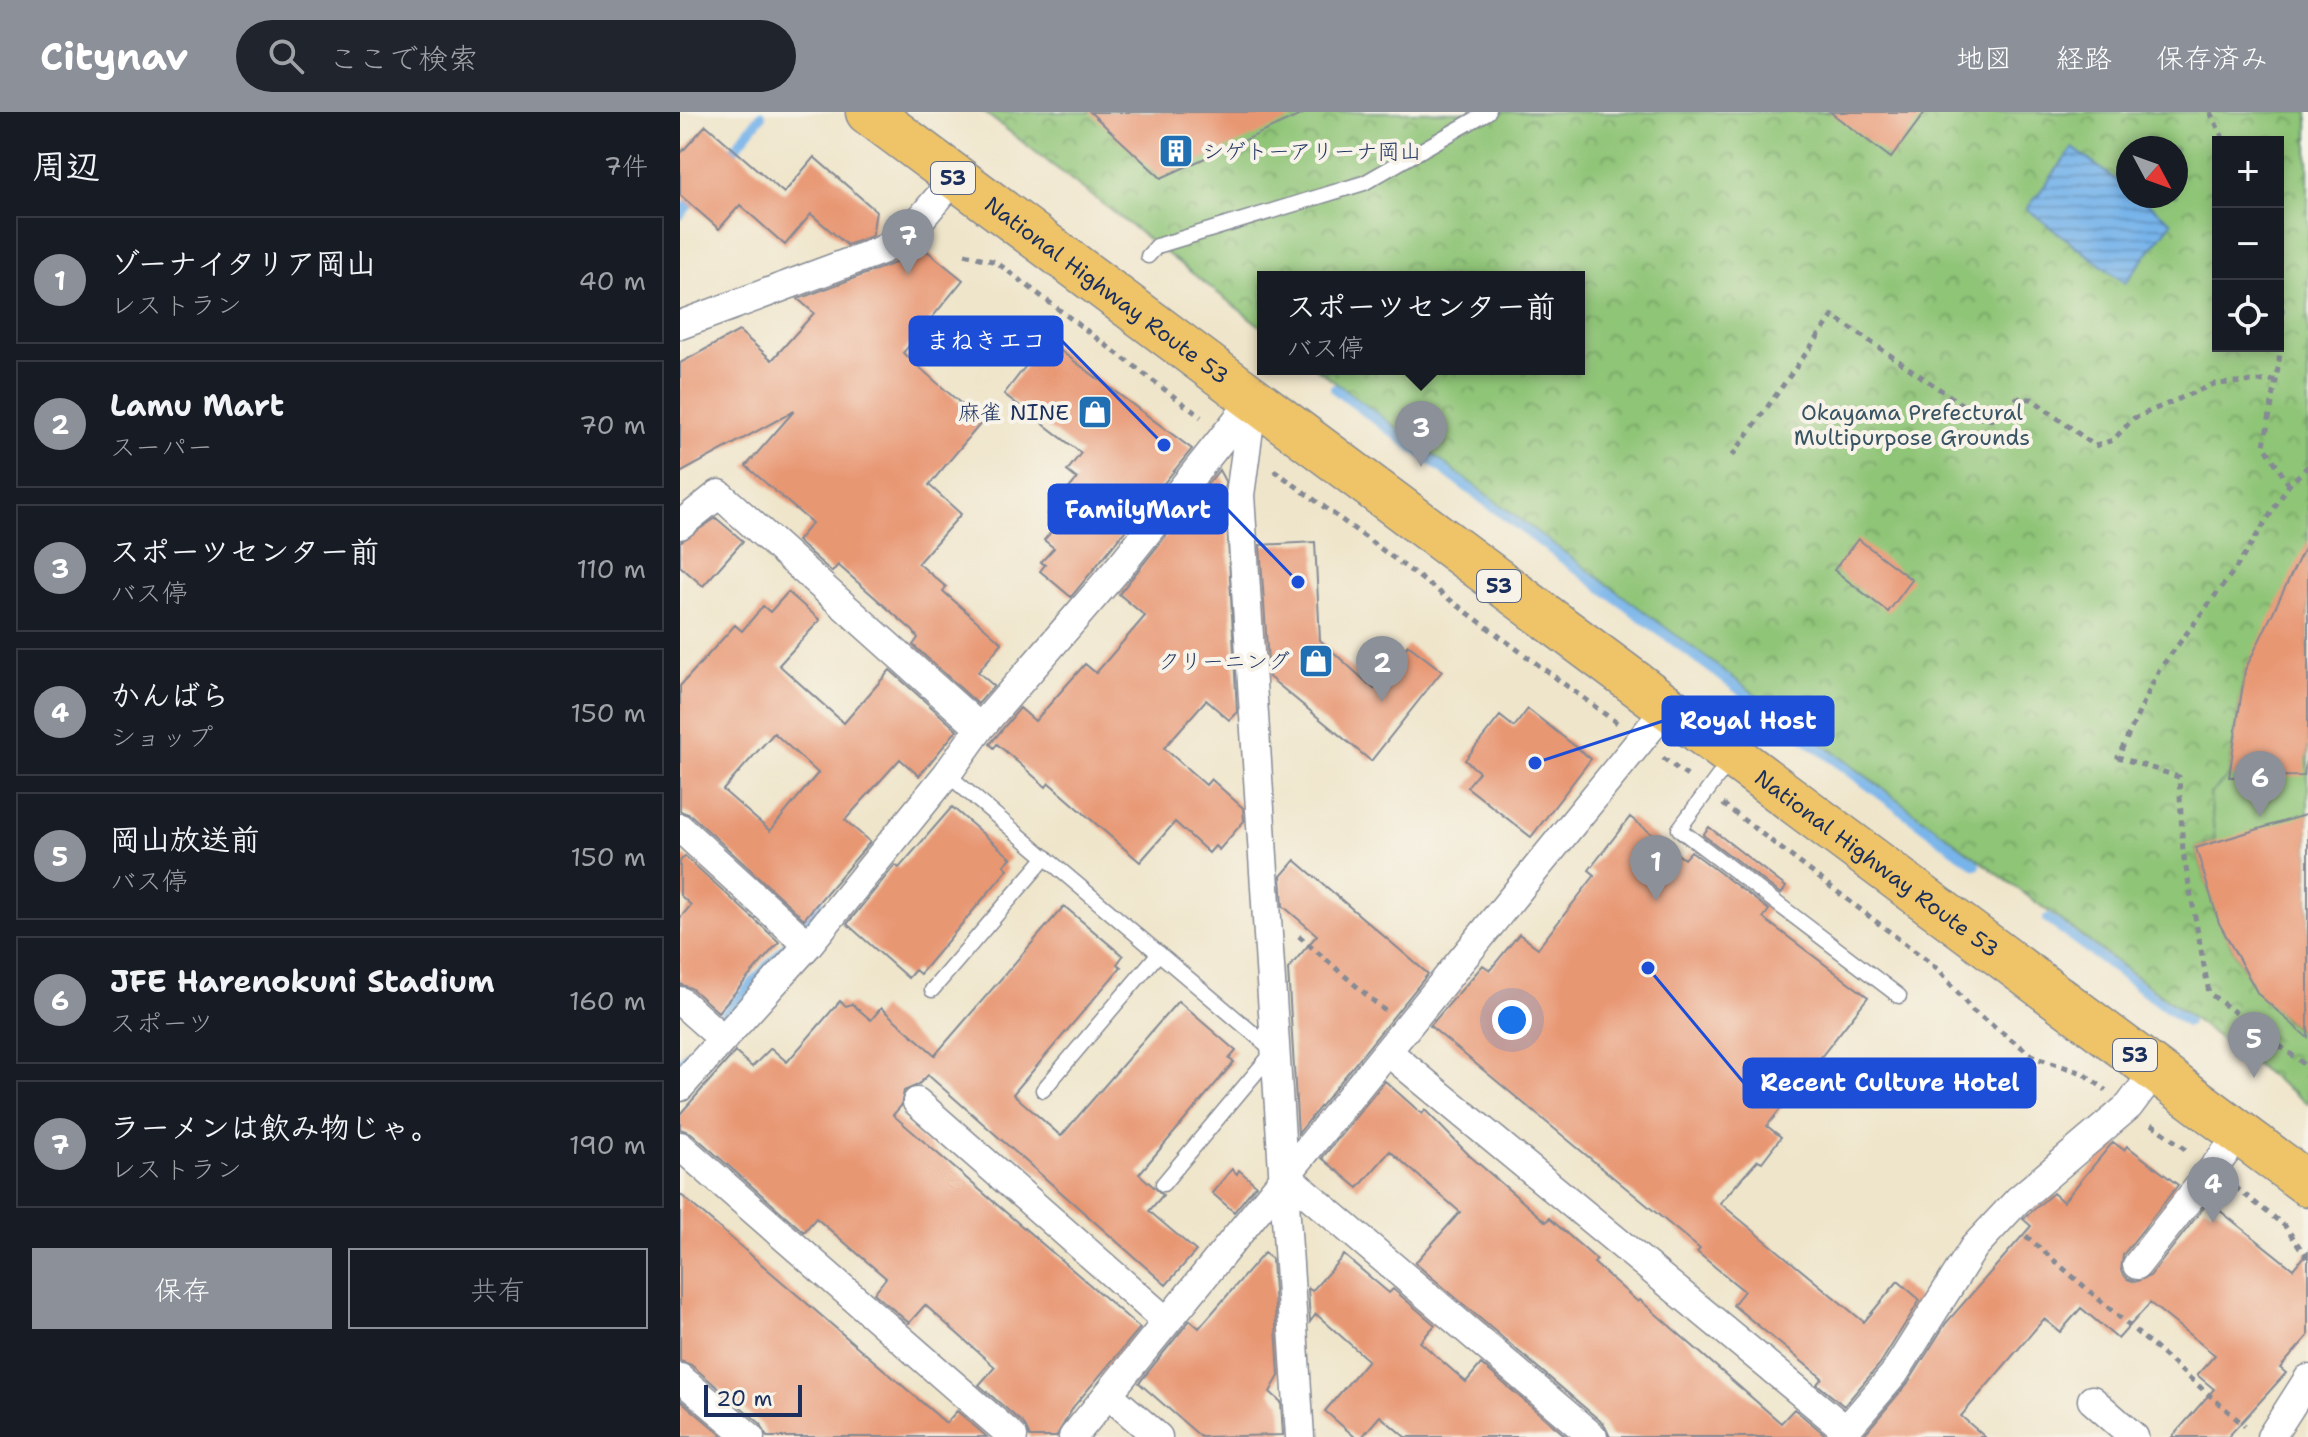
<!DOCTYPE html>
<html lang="ja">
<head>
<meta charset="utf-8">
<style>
  body { margin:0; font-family:"Shantell Sans","Klee One",sans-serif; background:#20242c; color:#f1f3f6 }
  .controls { position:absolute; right:24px; top:24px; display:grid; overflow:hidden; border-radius:0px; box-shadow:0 4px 12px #0003 }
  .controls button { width:72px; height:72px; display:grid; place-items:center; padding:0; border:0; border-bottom:2px solid #363941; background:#171b24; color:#f1f3f6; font:40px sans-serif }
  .compass { position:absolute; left:1436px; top:24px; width:72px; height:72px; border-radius:50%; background:#171b24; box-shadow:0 4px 12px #0003; rotate:131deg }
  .scale { position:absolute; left:24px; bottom:20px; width:98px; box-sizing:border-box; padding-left:8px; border:4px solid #1b2f5e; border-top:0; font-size:22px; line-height:28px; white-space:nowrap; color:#1b2f5e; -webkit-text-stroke:6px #f7f3e8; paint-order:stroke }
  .you { position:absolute; left:832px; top:908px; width:28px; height:28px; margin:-20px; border:6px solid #fff; border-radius:50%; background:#1a73e8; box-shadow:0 0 0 12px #1a73e833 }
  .badge { display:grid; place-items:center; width:52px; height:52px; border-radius:50%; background:#8c9099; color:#fff; font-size:26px; font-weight:700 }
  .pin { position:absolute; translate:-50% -66px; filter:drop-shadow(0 2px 4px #0008) }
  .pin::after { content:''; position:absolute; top:42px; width:28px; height:24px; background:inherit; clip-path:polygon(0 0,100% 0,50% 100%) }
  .popup { position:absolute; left:577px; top:159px; width:328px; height:104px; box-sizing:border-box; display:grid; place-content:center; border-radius:0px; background:#171b24; filter:drop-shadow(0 2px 6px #0005); font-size:26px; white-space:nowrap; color:#9ea1a6 }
  .popup b { font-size:30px; color:#f1f3f6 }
  .popup::after { content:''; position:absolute; left:50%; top:100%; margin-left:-16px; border:16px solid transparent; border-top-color:#171b24 }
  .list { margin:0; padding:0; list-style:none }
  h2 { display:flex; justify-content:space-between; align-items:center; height:104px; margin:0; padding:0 32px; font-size:34px }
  h2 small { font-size:26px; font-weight:400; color:#9ea1a6 }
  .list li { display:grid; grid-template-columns:52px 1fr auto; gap:24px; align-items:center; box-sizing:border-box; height:128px; margin:0 16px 16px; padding:0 16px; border:2px solid #363941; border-radius:0px }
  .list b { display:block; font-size:30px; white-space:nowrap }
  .list p { margin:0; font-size:26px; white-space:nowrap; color:#9ea1a6 }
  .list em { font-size:26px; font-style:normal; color:#9ea1a6 }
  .actions { display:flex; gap:16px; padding:24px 32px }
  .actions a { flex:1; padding:18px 0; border:2px solid #8c9099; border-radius:0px; text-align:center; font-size:28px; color:#8c9099 }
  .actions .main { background:#8c9099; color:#fff }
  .icon { flex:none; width:44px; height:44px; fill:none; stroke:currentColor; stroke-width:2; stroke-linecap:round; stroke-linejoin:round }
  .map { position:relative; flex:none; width:1628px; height:1325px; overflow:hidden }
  header { display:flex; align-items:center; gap:48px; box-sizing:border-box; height:112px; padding:0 40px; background:#8c9099; color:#fff }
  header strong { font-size:38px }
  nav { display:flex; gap:44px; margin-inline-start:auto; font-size:28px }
  .search { width:560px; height:72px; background:#20242c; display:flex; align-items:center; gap:20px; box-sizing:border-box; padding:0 28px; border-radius:44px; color:#9ea1a6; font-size:30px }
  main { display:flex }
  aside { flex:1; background:#171b24 }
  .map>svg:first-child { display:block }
  .park { fill:url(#park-crowns); stroke:#557a6a; stroke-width:2; fill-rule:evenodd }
  .pitch { fill:#8fc577; stroke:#557a6a; stroke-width:2 }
  .water { fill:url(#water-rules); stroke:#4972a4; stroke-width:2 }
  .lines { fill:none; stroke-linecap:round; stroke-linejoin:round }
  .stream { stroke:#77b4ea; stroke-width:10 }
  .building { fill:#e89773; fill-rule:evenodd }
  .service-casing { stroke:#858a94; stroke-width:17 }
  .minor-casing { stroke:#858a94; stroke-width:31 }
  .trunk-casing { stroke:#858a94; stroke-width:47 }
  .path { stroke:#858a94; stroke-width:5; stroke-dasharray:6 6; stroke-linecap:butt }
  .service { stroke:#fff; stroke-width:14 }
  .minor { stroke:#fff; stroke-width:28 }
  .trunk { stroke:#efc469; stroke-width:44 }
  .labels { text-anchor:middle; stroke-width:8; stroke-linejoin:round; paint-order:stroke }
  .shield { fill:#f7f3e8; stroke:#5d6a87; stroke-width:2 }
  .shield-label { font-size:20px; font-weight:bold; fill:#1b2f5e }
  .poi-label { font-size:22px; fill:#1b2f5e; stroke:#f7f3e8; text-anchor:end }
  .street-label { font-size:22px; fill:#1b2f5e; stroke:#f7f3e8 }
  .park-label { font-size:22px; fill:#385464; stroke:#f7f3e8 }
  .leader { fill:none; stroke:#1d4ed8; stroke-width:3 }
  .callout-dot { fill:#1d4ed8; stroke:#f7f3e8; stroke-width:3 }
  .callout { fill:#1d4ed8; stroke:#1d4ed8; stroke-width:3 }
  .callout-label { font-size:24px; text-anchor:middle; font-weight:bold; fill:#fff }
</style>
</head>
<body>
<header>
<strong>Citynav</strong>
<div class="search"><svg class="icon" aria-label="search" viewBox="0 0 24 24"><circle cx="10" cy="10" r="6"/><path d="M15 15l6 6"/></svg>ここで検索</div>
<nav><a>地図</a><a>経路</a><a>保存済み</a></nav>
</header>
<main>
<aside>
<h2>周辺<small>7件</small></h2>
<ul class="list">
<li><span class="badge">1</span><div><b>ゾーナイタリア岡山</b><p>レストラン</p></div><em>40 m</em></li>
<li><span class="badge">2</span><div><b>Lamu Mart</b><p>スーパー</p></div><em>70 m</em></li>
<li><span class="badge">3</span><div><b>スポーツセンター前</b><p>バス停</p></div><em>110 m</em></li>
<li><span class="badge">4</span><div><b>かんばら</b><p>ショップ</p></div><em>150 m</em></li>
<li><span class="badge">5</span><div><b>岡山放送前</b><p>バス停</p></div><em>150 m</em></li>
<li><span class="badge">6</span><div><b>JFE Harenokuni Stadium</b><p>スポーツ</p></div><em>160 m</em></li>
<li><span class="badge">7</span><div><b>ラーメンは飲み物じゃ｡</b><p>レストラン</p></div><em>190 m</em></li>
</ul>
<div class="actions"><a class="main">保存</a><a>共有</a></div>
</aside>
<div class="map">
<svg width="1628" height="1325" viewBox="0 0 1628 1325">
  <defs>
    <pattern id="park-crowns" width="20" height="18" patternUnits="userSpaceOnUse" patternTransform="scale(2)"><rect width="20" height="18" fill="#8fc577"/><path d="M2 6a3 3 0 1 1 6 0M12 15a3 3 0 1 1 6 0" fill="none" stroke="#74a065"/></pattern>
    <pattern id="water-rules" width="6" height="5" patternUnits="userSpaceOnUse" patternTransform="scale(2)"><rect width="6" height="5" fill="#77b4ea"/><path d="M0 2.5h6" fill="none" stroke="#6193c1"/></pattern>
  </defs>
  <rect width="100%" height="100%" fill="#f7f3e8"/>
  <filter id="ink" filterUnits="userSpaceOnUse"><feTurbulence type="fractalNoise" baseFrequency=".0125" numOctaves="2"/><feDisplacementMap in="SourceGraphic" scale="16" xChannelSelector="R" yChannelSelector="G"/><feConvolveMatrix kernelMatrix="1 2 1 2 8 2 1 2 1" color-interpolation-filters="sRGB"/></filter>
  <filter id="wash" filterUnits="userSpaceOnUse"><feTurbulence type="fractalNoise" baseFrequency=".006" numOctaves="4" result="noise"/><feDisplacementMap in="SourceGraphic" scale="32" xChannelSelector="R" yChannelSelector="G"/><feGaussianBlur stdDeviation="1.8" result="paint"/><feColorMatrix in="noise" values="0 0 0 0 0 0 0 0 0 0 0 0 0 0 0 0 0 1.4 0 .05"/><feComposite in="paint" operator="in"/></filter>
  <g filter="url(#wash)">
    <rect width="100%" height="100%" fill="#efe5ca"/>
    <path class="park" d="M304,0h1324v992l-991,-735h262v-92h-316v51zM1538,30h60v204h-60zM1448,36h48v48h-48z"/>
    <path class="pitch" d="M1628,445v481c-69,-52 -88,-111 -112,-190l19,-7 -5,-47 19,-18 16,-106z"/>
    <path class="water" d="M1393,36l55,41v7h10l34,26 -47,61 -98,-74z"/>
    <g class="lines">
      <path class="stream" d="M47,46l34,-42
        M0,103l16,-20
        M655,277l641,476
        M1368,807l139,103
        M0,952l143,-159"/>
    </g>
    <g id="blocks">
      <path class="building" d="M410,0h217l-146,66z
        M1150,0h95l-34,46z
        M26,13l78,68 30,-36 62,54 -4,25 -25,9 -36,-31 -26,31 -45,-40 -21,24 -39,-34v-41z
        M247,139l36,29 -60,73 79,69 -53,63 32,29 -43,49 28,24 -3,4 59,52 -24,29 16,14 -16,18 -65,-59 5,-7 -5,-7 -75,-66 -6,7 -35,-31 15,-18 -66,-57 48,-55 -114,62v-110l59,-32 33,29 42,-47 -16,-14z
        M366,228l146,109 -121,148 -31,-26 5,-6 -4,-3 13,-14 -10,-8 15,-17 -11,-9 29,-35 -10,-8 14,-18 -77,-59z
        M539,358l6,11 12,231 -8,8 -23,-20 -42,48 42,37 5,-6 32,29 1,13 -25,29 -4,-4 -6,7 -34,-31 -35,40 -91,-79 -3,4 -49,-43 -3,4 -4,-4 30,-36 15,13 50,-57 11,9 49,-57 -26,-22z
        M36,406l27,23 -40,45 -23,-20v-24z
        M1178,427l54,41 -24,32 -54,-42z
        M1628,428v205l-4,31 -75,1 16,-107z
        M635,430l5,98 54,49 34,-44 34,26 -71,90 -102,-84 -9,-132z
        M108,480l32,28 -41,45 65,58 46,-53 67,60 -38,46 -19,-17 -55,61 25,22 -66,77 -113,-104 -11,-4v-125l55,-61 7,6 21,-25 7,6zM94,621l44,40 -48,58 -47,-41z
        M848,597l63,50 -60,78 -64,-50 12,-15 -14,-12 35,-44 14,11z
        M272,695l59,51 -7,7 4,4 -88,105 -5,-4 -7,8 -61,-54 48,-59 4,3z
        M1628,702v224l-50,-44 -39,-71 -23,-75z
        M950,705l54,42 7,-8 78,59 -6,8 105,79 -101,129 14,11 -19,25 -4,-2 -38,43 144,119 34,-41 22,19 -40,64 -36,42 -27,-22 5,-6 -89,-73 11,-14 -47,-39 3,-3 -270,-223 53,-61 7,5 29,-36 19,14 57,-73 -6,-5z
        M1029,715l77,60 -5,7 -78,-59z
        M5,744l94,86 -61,70 -27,-24 -11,-4v-66l11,-13 -11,-10v-34z
        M615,748l133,114 -130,160 -10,-165 29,-34 -34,-29 -2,-30z
        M384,794l59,50 -6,8 4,3 -108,127 48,42 117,-135 58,50 -7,8 5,3 -95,112 24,21 -14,16 47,40 -30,34 -238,-210 -10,10 -14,6 -3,15 -8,9 247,213 -66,78 -18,31h-26l-6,-13 -45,-39 16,-18 -70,-62 -16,18 -35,-30 12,-15 -70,-60 -12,14 -113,-99 -11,-4v-15l55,-62 17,15 19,-19 16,14 53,-61 6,5 6,-2 19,16 10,-12 54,47z
        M705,969l37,33 3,-4 45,46 76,66 3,-4 48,42 -3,3 44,39 2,-2 141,123 13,-14 34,28h-218l-6,-13 -189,-161 45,-51 -70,-61 -32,37 -36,-30z
        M1433,1030l11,8 3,-4 51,39 -55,70 -2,16 6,8 8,3 15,-6 55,-70 6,4 3,-4 79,63 15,-18v85l-28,32 6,5 -58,64h-56l42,-48 -17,-14 18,-20 -65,-52 -32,36 -37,-31 -21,24 -16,-13 -83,97 24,21h-123l46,-54 38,-60 85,-97 -8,-7 30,-26 10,9z
        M552,1057l5,5 2,-4 17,15 -22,27 -22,-19z
        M0,1082l266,229 11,-12 30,26h-220l-6,-13 -70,-59 -11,-4z
        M584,1141l8,6 7,117 -9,16 11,10 2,33 -82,2 -62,-54 51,-63 9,8z
        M664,1143l45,38 4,-4 42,36 -15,17 46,40 15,-18 86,73h-162l-25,-21 -18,21h-7l-30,-26 43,-51 -52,-46 -6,8 -2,-34 4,3z
        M0,1288l44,37h-44z"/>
    </g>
  </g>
  <g filter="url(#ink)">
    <use href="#blocks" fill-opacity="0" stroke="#858a94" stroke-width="2"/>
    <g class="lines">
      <g class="service-casing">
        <path id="service" d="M468,144l9,-10 207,-63 124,-71
          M1051,647l-52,70 220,167
          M267,662l327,277 -111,133
          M252,878l114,-133
          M363,978l116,-137"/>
      </g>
      <g class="minor-casing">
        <path id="minor" d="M0,213l202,-75 36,-28 36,-43
          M573,287l-13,96 60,942
          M0,413l39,-31 261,234
          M0,716l128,117
          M0,889l43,38
          M708,940l458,378 48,-56 80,-127 44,-47 111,-94 27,-36
          M0,975l128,-142 139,-171 33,-46 141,-163 132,-165
          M237,990l249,219
          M0,1034l333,291
          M604,1062l309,263
          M1457,1153l104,-132
          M0,1266l70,59
          M428,1282l50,43
          M1412,1288l42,37
          M393,1325l593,-728
          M1591,1325l37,-58"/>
      </g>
      <g class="trunk-casing">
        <g id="trunk">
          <path id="s1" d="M188,0l1440,1072"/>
        </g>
      </g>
      <path class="path" d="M1530,0l15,30
        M285,142l31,8 205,155
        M1598,160c11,58 -3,115 -14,173l25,40
        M1052,344l101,-140 150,103 14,1 20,-22 15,1 63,47 18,-6 21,-22 80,-34 63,-4
        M1628,354l-19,19 -53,83 -77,102 -41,87 61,20 4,75 26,141 99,74
        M594,358l343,253
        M983,646l27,20
        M1043,692l215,165 34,41 64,48 47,15 23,17
        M619,824l86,75
        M1472,1012l37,28
        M1555,1075l50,39 23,33
        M1346,1124l219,190"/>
      <use href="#service" class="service"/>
      <use href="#minor" class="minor"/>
      <use href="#trunk" class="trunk"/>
    </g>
  </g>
  <defs>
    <g id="building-square" transform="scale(1.8)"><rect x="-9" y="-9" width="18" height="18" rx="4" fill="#1f6fb2" stroke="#f7f3e8"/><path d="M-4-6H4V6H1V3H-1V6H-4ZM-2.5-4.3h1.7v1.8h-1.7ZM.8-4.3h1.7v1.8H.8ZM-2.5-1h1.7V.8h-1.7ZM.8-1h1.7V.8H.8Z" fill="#fff"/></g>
    <g id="shop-square" transform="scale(1.8)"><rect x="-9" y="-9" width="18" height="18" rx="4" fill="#1f6fb2" stroke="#f7f3e8"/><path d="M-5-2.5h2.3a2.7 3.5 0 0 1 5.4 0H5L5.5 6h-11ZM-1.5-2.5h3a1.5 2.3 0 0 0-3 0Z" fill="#fff"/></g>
  </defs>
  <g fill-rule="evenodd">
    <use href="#building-square" x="496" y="39"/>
    <use href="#shop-square" x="415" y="300"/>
    <use href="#shop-square" x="636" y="549"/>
  </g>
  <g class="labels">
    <g class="shield">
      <rect x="251" y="50" width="44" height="32" rx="6"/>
      <rect x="797" y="458" width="44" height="32" rx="6"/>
      <rect x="1433" y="927" width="44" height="32" rx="6"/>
    </g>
    <g class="shield-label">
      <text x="273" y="73">53</text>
      <text x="819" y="481">53</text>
      <text x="1455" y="950">53</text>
    </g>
    <g class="poi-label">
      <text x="522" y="47" text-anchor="start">シゲトーアリーナ岡山</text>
      <text x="389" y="308">麻雀 NINE</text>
      <text x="610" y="557">クリーニング</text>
    </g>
    <g class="street-label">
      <text dy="8" stroke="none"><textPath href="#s1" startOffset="298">National Highway Route 53</textPath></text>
      <text dy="8" stroke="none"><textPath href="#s1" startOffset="1258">National Highway Route 53</textPath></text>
    </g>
    <g class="park-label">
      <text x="1232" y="308">Okayama Prefectural<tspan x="1232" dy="25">Multipurpose Grounds</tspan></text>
    </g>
  </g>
  <path class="leader" d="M484 333L382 229M618 470L547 397M855 651L983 609M968 856L1064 971"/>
  <g class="callout-dot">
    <circle cx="484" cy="333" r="8"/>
    <circle cx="618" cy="470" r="8"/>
    <circle cx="855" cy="651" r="8"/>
    <circle cx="968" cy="856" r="8"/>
  </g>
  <g class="callout">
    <rect x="230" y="205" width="152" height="48" rx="8"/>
    <rect x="369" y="373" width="178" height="48" rx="8"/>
    <rect x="983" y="585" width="170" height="48" rx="8"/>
    <rect x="1064" y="947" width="291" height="48" rx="8"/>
  </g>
  <g class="callout-label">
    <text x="306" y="237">まねきエコ</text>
    <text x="458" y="406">FamilyMart</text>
    <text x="1068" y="617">Royal Host</text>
    <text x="1210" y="979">Recent Culture Hotel</text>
  </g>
</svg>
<div class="controls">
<button>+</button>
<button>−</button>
<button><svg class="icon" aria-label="locate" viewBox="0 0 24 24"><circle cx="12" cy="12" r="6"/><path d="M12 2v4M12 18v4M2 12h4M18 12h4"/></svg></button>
</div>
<svg class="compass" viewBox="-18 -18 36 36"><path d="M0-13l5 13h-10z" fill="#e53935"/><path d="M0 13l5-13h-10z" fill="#9ea1a6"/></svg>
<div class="scale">20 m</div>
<div class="you"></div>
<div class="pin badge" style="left:976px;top:789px">1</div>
<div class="pin badge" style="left:702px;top:590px">2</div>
<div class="pin badge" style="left:741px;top:355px">3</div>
<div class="popup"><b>スポーツセンター前</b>バス停</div>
<div class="pin badge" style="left:1533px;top:1111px">4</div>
<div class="pin badge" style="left:1574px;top:966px">5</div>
<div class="pin badge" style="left:1580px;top:705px">6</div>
<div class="pin badge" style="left:228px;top:163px">7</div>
</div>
</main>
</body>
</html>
